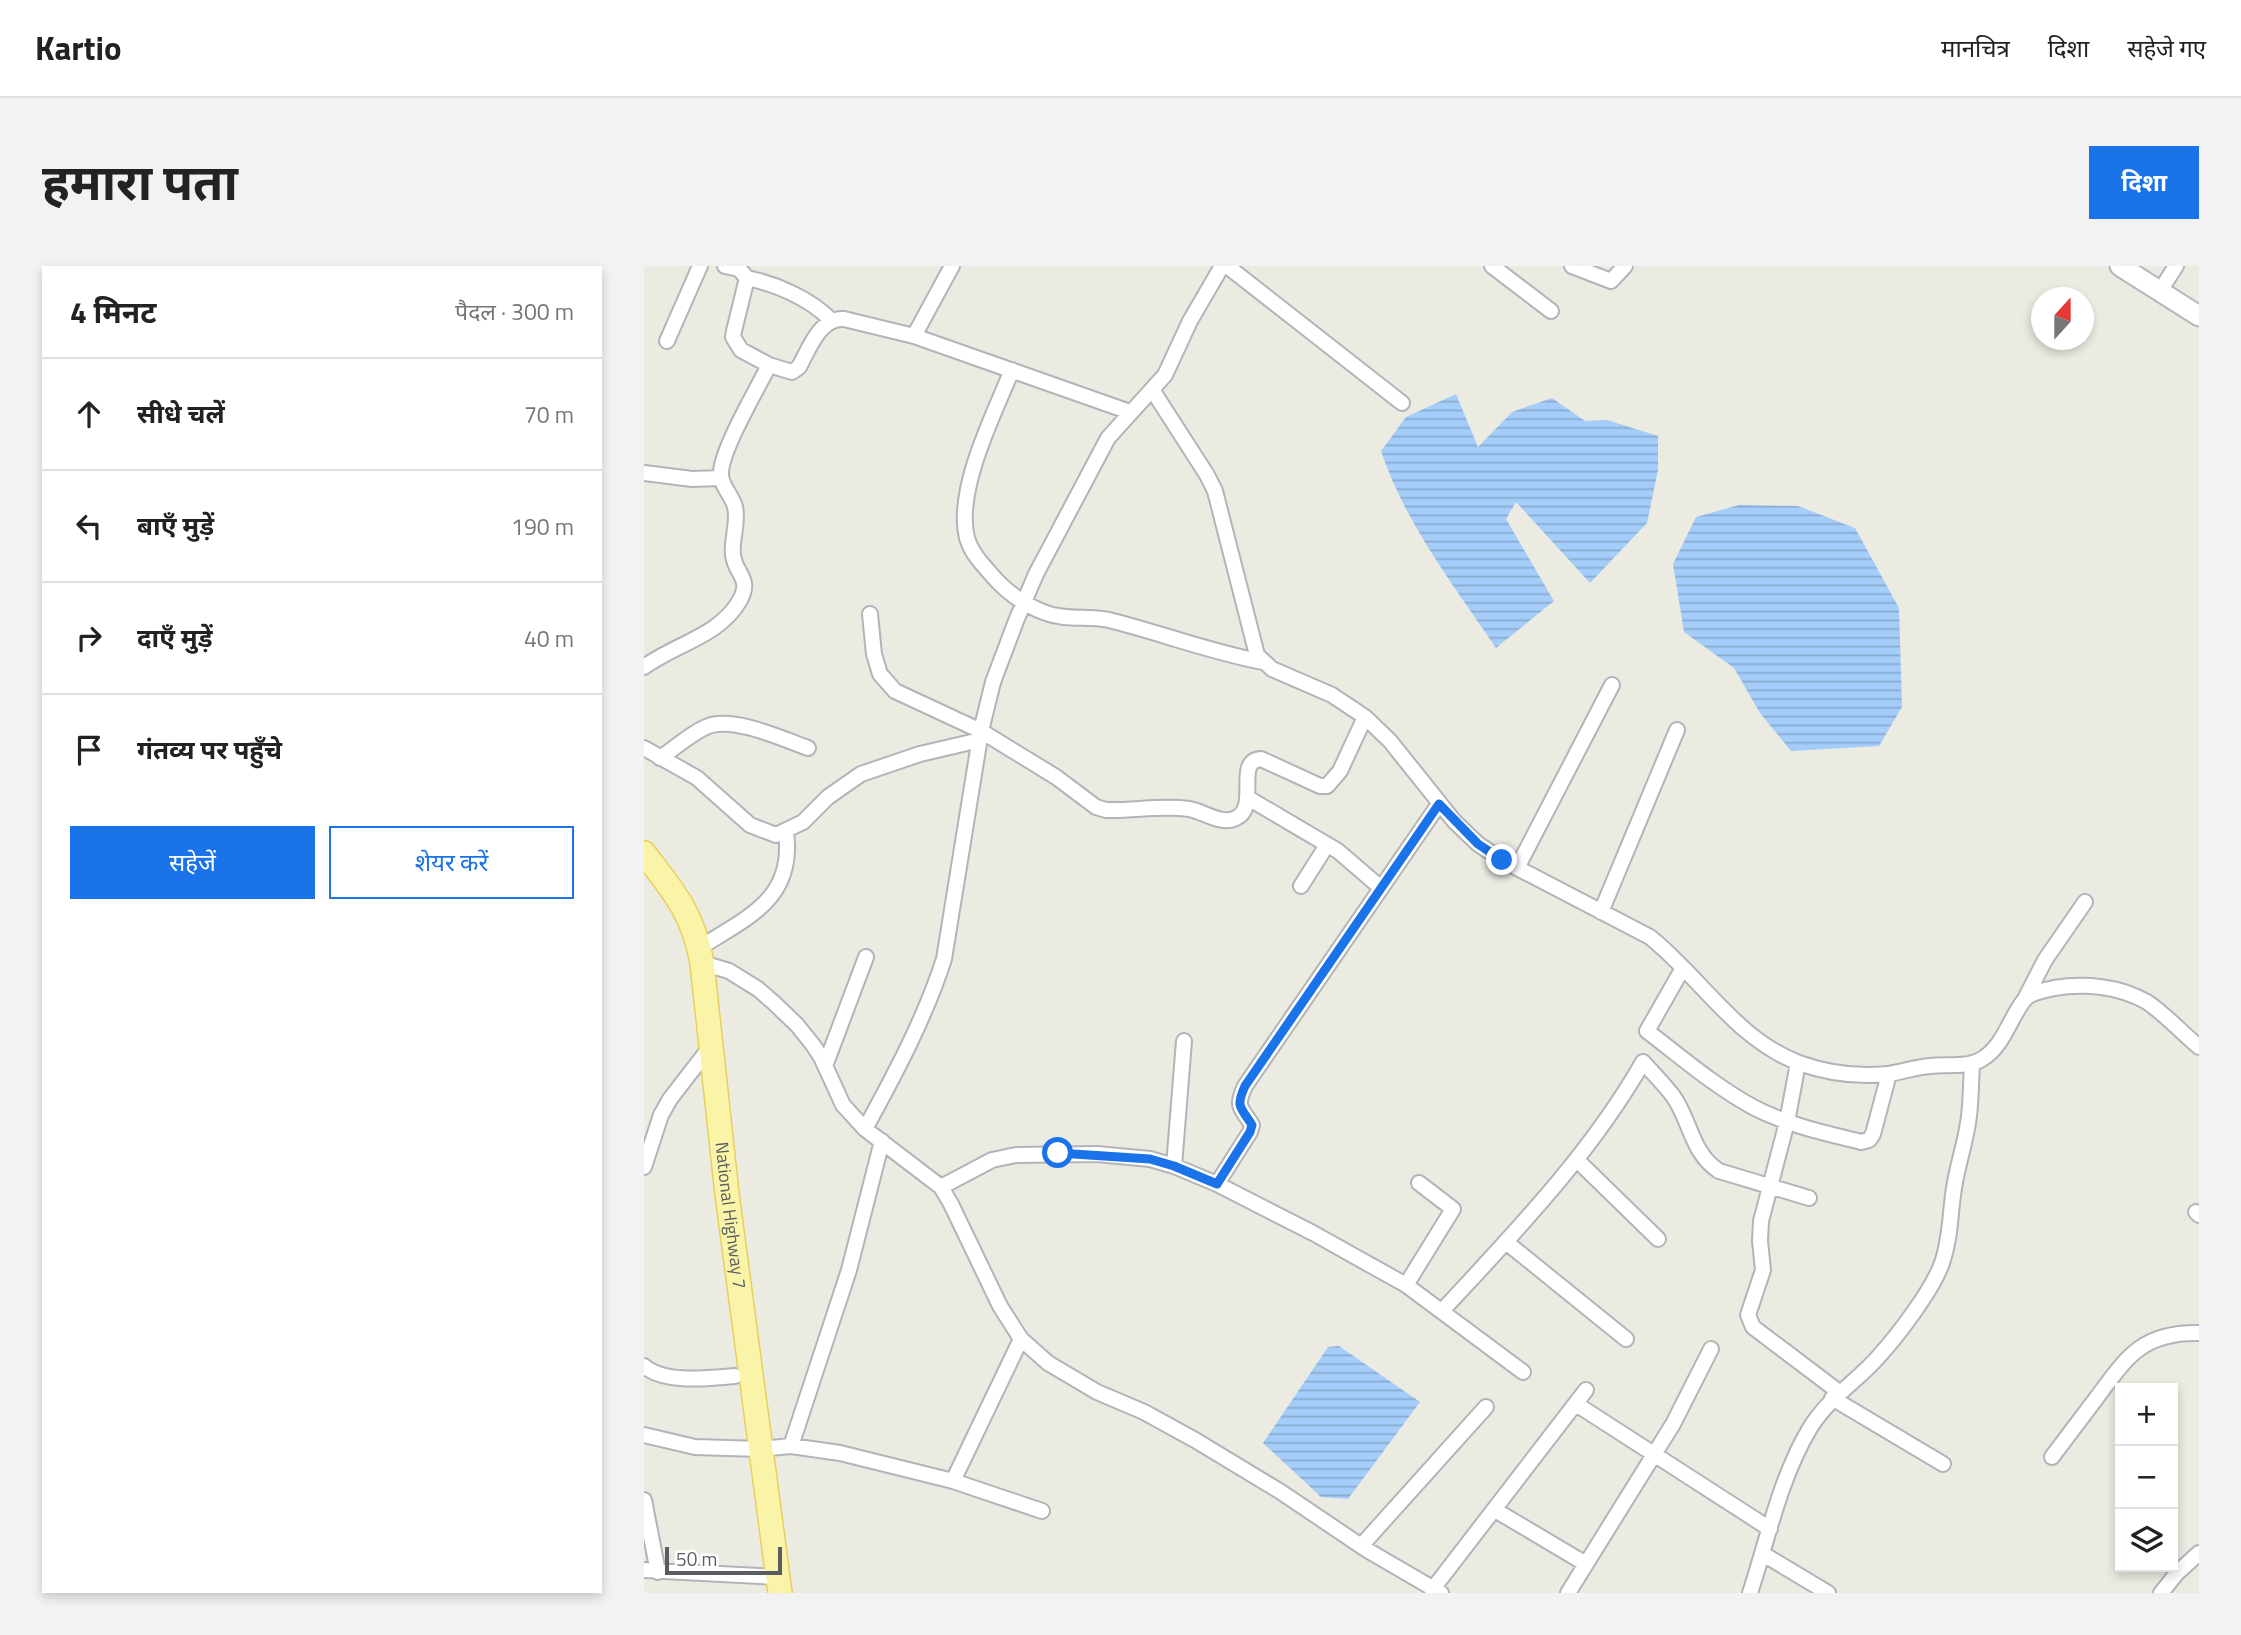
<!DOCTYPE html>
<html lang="hi">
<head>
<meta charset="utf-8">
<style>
  body { margin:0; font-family:"Titillium Web","Noto Sans Devanagari",sans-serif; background:#f2f2f2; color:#222 }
  .controls { position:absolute; right:21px; bottom:21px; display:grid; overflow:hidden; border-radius:0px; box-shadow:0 4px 10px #0003 }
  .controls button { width:63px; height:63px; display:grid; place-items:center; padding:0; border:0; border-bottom:2px solid #e0e0e0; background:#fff; color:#222; font:35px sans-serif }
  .compass { position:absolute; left:1387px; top:21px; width:63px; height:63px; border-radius:50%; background:#fff; box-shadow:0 4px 10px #0003; rotate:21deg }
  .scale { position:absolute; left:21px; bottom:18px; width:117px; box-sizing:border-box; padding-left:7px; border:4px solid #5a5d62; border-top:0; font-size:19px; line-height:24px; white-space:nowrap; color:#5a5d62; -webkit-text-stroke:5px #fff; paint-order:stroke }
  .stop { position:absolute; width:21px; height:21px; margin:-16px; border:5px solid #1a73e8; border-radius:50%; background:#fff }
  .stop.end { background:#1a73e8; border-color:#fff; box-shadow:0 2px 7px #0008 }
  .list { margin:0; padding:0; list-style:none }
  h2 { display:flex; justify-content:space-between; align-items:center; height:91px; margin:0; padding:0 28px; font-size:30px }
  h2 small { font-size:23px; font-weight:400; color:#767676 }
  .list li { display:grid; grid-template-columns:46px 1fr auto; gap:21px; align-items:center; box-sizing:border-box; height:112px; padding:0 28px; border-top:2px solid #e0e0e0 }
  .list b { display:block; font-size:26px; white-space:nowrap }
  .list em { font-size:23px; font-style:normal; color:#767676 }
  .actions { display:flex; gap:14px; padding:21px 28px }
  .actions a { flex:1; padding:16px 0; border:2px solid #1a73e8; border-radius:0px; text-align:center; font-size:24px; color:#1a73e8 }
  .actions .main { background:#1a73e8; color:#fff }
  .icon { flex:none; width:38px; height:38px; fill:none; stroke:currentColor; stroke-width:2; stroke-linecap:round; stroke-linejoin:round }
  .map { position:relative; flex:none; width:1555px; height:1327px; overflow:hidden; border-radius:0px }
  header { display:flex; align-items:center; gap:42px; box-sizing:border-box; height:98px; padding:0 35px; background:#fff; border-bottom:2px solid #e0e0e0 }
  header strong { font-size:33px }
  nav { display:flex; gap:38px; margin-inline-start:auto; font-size:24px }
  .intro { display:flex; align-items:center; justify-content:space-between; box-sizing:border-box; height:168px; padding:0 42px }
  h1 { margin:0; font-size:49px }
  .button { padding:18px 32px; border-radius:0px; background:#1a73e8; color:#fff; font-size:24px; font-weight:700 }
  main { display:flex; gap:42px; padding:0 42px }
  aside { flex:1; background:#fff; border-radius:0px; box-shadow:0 4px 10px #0003 }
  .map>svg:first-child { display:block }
  .water { fill:url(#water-rules) }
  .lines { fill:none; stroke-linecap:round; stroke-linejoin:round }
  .street-casing { stroke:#b3b4b9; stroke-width:18 }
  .secondary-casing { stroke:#b4b6bc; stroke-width:23 }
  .primary-casing { stroke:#e9cf5e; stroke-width:26 }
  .street { stroke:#fff; stroke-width:14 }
  .secondary { stroke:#fff; stroke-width:19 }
  .primary { stroke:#faf4a9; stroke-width:23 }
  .route { stroke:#1a73e8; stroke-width:9 }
  .labels { text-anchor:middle; stroke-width:7; stroke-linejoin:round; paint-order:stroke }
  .street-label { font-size:18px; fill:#5a5d62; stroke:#fff }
</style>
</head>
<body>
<header>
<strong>Kartio</strong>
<nav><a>मानचित्र</a><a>दिशा</a><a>सहेजे गए</a></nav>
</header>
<div class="intro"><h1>हमारा पता</h1><a class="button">दिशा</a></div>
<main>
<aside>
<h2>4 मिनट<small>पैदल · 300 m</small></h2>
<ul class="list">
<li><svg class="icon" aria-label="ahead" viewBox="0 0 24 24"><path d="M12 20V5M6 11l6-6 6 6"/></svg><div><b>सीधे चलें</b></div><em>70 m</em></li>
<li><svg class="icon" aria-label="left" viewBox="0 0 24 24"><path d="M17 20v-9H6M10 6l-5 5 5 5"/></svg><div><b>बाएँ मुड़ें</b></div><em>190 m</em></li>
<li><svg class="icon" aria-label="right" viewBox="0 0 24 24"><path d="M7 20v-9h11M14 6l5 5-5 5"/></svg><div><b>दाएँ मुड़ें</b></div><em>40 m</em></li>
<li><svg class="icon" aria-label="arrive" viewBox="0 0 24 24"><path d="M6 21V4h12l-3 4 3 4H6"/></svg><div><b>गंतव्य पर पहुँचे</b></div></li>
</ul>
<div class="actions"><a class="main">सहेजें</a><a>शेयर करें</a></div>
</aside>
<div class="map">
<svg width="1555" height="1327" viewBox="0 0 1555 1327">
  <defs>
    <pattern id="water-rules" width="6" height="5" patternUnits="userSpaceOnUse" patternTransform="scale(1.75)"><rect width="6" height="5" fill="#a4cdfa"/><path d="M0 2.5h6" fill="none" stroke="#89aace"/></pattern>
  </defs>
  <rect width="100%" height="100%" fill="#ecebe2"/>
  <path class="water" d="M812,128l22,53 34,-35 40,-14 33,23 22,-1 51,16v34l-11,53 -57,60 -74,-81 -10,17 48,82 -58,47c-42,-62 -91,-125 -115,-197l25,-34z
    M1095,239l59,1 57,22 44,80 3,99 -23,39 -88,5 -31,-38 -26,-45 -50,-36 -11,-68 23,-47z
    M695,1080l81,56 -72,97 -27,-2 -58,-54 65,-96z"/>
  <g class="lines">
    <g class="street-casing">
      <path id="street" d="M81,0l14,3 8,9 -13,53 -1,6 8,13 28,15 23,7 7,-5c10,-18 21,-50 45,-48l70,17 216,76
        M583,0l175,137
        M848,0l59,45
        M928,0l39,15 14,-15
        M103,12c29,6 62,20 84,42
        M1516,25l16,-25
        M270,70l38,-70
        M23,75l33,-75
        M368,104c-18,44 -57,120 -45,168 4,14 14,25 23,35 15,18 34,32 56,40 21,8 42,2 63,7 52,13 101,32 154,42
        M509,125l54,84 8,16 42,164 15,14 60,26 33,22 25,24 64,80 24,23 24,16 148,77c51,41 86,102 149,126 28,10 60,14 89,11 14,-2 28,-7 42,-8 16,-2 38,2 52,-7 22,-13 28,-42 43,-60 6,-7 21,-9 29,-11 31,-5 65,-2 93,14 18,12 35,31 52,45
        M0,207l48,6 29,-1
        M226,348l4,40 6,20 15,17 86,40 75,46 40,30 10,3c27,1 56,-5 83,-1 14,2 33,17 47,9 24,-11 -2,-58 25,-59l59,27h7l13,-15 25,-54
        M0,401c31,-23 76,-31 96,-67 12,-22 -5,-26 -7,-45 -2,-16 6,-32 2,-48 -3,-12 -15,-22 -14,-34 0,-23 37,-85 48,-108
        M0,482l53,30 53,47 26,10 27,-13 25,-25 33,-23 59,-20 60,-14
        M16,492c15,-10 30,-24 46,-31 25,-12 77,12 102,21
        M604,532l90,53 43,37
        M873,602l95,-183
        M657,620l26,-41
        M957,646l76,-182
        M55,682c49,-31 96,-49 87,-116
        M58,697l27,8 29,18 15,13 24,23 16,20 8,12 22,48 22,24 76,58 10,17 49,102 21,33 27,24 49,29 47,20 51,28 86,52 86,58 74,43
        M1039,702l-36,63c34,26 69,56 106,76 34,18 72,26 108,35l8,-2 4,-6 16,-60
        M1382,731l19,-37 40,-58
        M1154,797l-11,59 -26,99 -1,20 3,29 -15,45 5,12 86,65
        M181,800l41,-109
        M221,863c30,-55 60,-111 79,-170l37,-228 12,-49 23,-61 20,-47 72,-136 57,-63 25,-54 32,-55
        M933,894l81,79
        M530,900l10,-125
        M0,901l17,-52 9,-16 41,-53
        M573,918l33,-52 2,-7c-11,-18 -17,-17 -7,-39l194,-282
        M297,921l51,-27 24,-5 81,-1 53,5 24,7 43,18 96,49 93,52 117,87
        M1552,946l3,3
        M862,976l120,97
        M762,1019l47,-76 -34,-26
        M798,1045c72,-78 148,-156 201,-249 10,11 21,22 30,34 18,25 18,57 46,75l90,27
        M0,1100c21,18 65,12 91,10
        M1188,1132l111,66
        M932,1138l194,125
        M0,1169l51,12 65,2 31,-3 49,7 113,28 89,30
        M147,1180l58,-176 33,-129
        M1408,1191c15,-20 31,-41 46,-61 30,-41 46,-64 101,-63
        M309,1215l68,-142
        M0,1234l14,72
        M851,1244l91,54
        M717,1280l125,-139
        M1119,1288l65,39
        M0,1304l134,7
        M788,1324l154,-200
        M924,1327l105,-169 38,-75
        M1106,1327c18,-55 30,-115 60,-165 19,-31 47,-46 70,-73 19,-21 53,-66 62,-92 8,-23 8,-45 11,-68 3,-27 13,-52 16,-79 2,-17 2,-35 3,-53
        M1517,1327l16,-20 22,-20"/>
    </g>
    <g class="secondary-casing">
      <path id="secondary" d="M1476,0l79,50"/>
    </g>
    <g class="primary-casing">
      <g id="primary">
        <path id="s1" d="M0,587c30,39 49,60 58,110l25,231 53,399"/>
      </g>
    </g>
    <use href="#street" class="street"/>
    <use href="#secondary" class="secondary"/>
    <use href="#primary" class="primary"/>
  </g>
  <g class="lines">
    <path class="route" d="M414,887l92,6 24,7 43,18 33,-52 2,-7c-11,-18 -17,-17 -7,-39l194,-282 39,40 24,16"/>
  </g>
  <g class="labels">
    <g class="street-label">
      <text dy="6" stroke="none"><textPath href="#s1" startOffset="380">National Highway 7</textPath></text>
    </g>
  </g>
</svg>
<div class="controls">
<button>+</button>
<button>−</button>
<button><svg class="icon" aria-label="layers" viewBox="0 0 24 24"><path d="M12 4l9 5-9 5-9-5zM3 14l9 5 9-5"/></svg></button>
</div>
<svg class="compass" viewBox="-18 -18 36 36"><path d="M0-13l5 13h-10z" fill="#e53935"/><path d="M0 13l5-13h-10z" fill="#767676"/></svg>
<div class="scale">50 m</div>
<div class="stop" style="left:414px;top:887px"></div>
<div class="stop end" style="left:858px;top:594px"></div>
</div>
</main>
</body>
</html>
